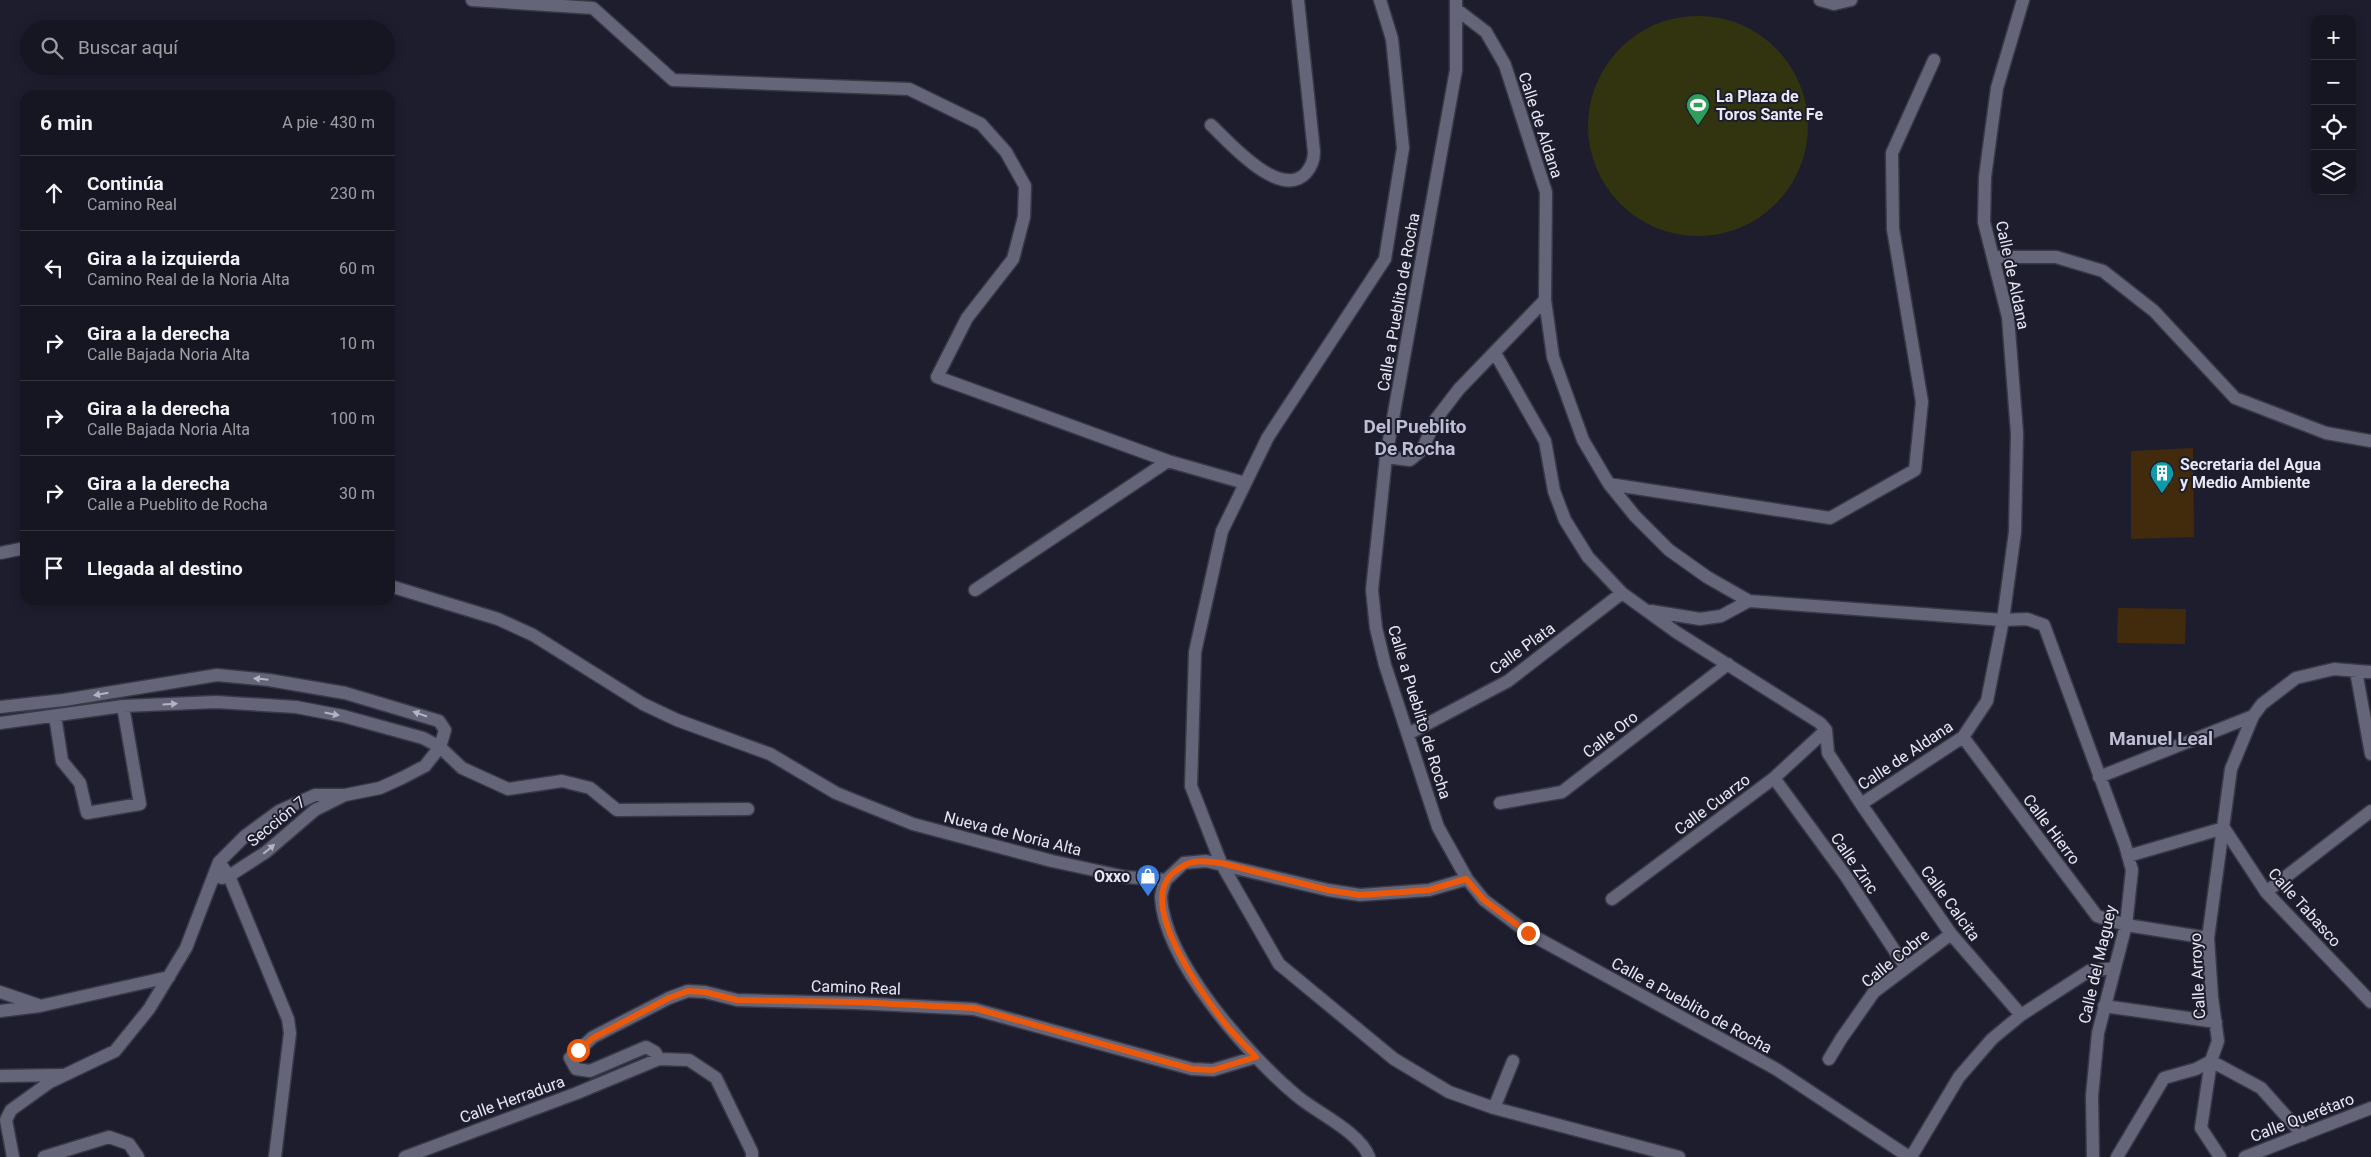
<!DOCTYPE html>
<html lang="es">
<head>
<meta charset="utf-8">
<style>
  body { margin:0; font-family:Roboto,sans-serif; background:#1f1f2a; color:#f1f3f6 }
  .controls { position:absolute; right:15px; top:15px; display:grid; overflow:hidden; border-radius:10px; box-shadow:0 2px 12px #0003 }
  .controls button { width:45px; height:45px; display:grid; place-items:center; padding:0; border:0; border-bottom:1px solid #353540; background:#161622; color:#f1f3f6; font:25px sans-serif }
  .stop { position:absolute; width:15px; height:15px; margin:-11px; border:4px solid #ea580c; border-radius:50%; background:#fff }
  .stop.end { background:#ea580c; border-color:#fff; box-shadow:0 1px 5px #0008 }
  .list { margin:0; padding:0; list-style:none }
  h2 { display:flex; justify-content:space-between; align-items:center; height:65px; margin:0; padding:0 20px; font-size:21px }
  h2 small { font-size:16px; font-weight:400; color:#9e9fa5 }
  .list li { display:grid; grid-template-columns:32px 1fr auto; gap:15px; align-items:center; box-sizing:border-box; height:75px; padding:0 20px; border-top:1px solid #353540 }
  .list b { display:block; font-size:19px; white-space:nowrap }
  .list p { margin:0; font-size:16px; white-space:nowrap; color:#9e9fa5 }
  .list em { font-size:16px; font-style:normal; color:#9e9fa5 }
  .icon { flex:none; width:28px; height:28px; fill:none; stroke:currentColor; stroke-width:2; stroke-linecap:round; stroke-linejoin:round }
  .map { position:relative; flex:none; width:2371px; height:1157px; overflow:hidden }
  .search { position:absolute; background:#161622; box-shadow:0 2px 12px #0003; left:20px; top:20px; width:375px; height:55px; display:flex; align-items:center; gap:12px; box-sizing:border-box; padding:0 18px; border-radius:28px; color:#9e9fa5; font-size:19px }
  .panel { position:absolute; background:#161622; box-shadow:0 2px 12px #0003; left:20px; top:90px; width:375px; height:515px; border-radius:15px }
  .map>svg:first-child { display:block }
  .green { fill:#32340f }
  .building { fill:#422b0d }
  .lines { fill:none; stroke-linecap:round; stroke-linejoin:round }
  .minor-casing { stroke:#393847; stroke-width:15 }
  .minor { stroke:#646579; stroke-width:12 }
  .oneway { fill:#b3b4c3 }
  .route { stroke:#ea580c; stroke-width:6 }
  .labels { text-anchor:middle; stroke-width:4; stroke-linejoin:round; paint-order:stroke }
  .poi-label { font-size:16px; font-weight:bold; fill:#e8e8f4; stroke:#1d1d2e; text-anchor:start }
  .street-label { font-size:16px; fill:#e8e8f4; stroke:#1d1d2e }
  .quarter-label { font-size:19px; font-weight:bold; fill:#bdbed4; stroke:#1d1d2e }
</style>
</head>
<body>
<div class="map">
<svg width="2371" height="1157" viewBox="0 0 2371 1157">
  <rect width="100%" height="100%" fill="#1d1d2e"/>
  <path class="green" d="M1588 126a110 110 0 1 1 220 0a110 110 0 1 1-220 0Z"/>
  <path class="building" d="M2193,448l1,89 -63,2v-88z
    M2118,608l68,1 -1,35 -68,-1z"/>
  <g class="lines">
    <g class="minor-casing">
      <path id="minor" d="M472,0l121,8 80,72 236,9 72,35 25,28 19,34 -1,31 -11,42 -46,59 -30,59 231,84 77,22
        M1380,0l12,39 11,109 -18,111 -117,178 -46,94 -27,121 -4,134 30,77 58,101 115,95 55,33 45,16 185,49
        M1456,0v70l-70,387 -14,133 4,38 9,37 53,162 29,52 17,21 44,33 248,136 133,88
        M1820,0l14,4 17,-4
        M1211,125c17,16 69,76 95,48 5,-6 8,-13 8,-21l-16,-152
        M1993,257h63l47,14 51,40 81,87 91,35 45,8
        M1545,300l8,57 30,83 26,44 26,32 34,34 38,27 42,24 254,19 24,-1 17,6 81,220 7,25 -6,55 -28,108 -6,63 1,61
        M1495,353l50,88 9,50 11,29 23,37 34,36 54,39 144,91 6,7 2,23 33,51 90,130 70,81
        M1386,457l24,3 12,-10 14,-31 23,-30 86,-89 1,-108 -41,-127 -19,-33 -30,-23
        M1609,484l221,34 85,-48 7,-68 -29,-173 -1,-76 42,-93
        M0,553l25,-5
        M390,586l108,33 35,16 110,69 34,16 93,34 66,39 77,31 139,37 74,16 40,3
        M975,590l193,-129
        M1651,611l49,8 21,-3 28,-15
        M2356,671l15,83
        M0,707l64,-7 153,-25 52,5 76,13 94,28 6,9 -5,17 -15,19 -23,12 -22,10 -35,7h-30l-36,16 -34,25 -26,26 -33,86 -37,61 -34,42 -65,31 -39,28 -5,10 7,37
        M55,716l7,45 18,22 7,30 53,-9 -17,-98
        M0,723l123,-17 93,-4 80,5 47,9 80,22 17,9 22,21 46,21 54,-8 28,7 27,22 131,-1
        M1408,734l100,-53 114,-88
        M1963,737l134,179 29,9 82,13
        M2099,777l154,-61
        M1774,778l71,97 61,93
        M1500,803l62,-11 166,-128
        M1861,804l102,-67 24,-36 16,-81 12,-88 2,-99 -9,-116 -24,-95 1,-45 12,-89 26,-88
        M2224,828l42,64 105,110
        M2128,856l96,-28
        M219,862l10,14 59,143 2,14 -15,124
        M222,878l7,-2 37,-24 49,-42 28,-14
        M1166,880c-2,5 -5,12 -5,18 4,64 88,158 136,198 20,17 63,36 72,61
        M1166,880l18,-17 22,-2 122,29 32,5 69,-5 38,-11
        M2266,892l105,-81
        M1612,899l162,-121 52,-48
        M0,992l38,13
        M2104,1006l112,16
        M0,1011l40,-5 129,-29
        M659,1059l-4,-7 -9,-5 -56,24 -14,-2 -6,-11 23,-21 76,-39 19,-7 17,1 32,8 118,3 119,6 218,60 21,1 43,-13
        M1829,1059l12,-20 33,-47 77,-58
        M0,1076l62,-1
        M1494,1108l19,-47
        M44,1157l65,-20 20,7 9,13
        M405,1157l172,-64 82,-34 30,1 27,18 36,74v5
        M1911,1157l48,-80 33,-38 29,-24 68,-44 25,-3
        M2117,1157l47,-79 32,-9 15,-8 50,27 42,47
        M2220,1157l-19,-29 10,-67 7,-20 -6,-44 -4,-59 23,-169 22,-53 9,-12 34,-26 38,-9 37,3
        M2245,1157l126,-49"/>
    </g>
    <use href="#minor" class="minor"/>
  </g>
  <defs><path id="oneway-solid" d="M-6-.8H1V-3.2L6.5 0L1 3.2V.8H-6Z" transform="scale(1.25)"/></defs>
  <g class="oneway">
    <use href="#oneway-solid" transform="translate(261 679) rotate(-174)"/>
    <use href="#oneway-solid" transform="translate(101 694) rotate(170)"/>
    <use href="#oneway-solid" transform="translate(170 704) rotate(-3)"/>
    <use href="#oneway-solid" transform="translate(332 714) rotate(11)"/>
    <use href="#oneway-solid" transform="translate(420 714) rotate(-161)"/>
    <use href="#oneway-solid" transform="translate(269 849) rotate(-40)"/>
  </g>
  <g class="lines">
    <path class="route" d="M578,1050l15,-12 76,-40 19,-7 17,1 32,8 118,2 119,6 218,61 21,1 43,-13c-9,-10 -20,-20 -29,-31 -22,-28 -90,-120 -55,-152 17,-15 27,-14 49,-11l107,27 32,5 69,-5 37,-11 18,21 44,33"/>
  </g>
  <defs>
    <g id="stadium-pin" transform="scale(1.25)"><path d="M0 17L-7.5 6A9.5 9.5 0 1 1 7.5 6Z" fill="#2e9e5b" stroke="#1d1d2e"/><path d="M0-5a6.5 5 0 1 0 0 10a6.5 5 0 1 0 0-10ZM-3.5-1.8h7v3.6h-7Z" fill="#fff"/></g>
    <g id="building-pin" transform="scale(1.25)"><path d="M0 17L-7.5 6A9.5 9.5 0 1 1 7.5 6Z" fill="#0f9aa8" stroke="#1d1d2e"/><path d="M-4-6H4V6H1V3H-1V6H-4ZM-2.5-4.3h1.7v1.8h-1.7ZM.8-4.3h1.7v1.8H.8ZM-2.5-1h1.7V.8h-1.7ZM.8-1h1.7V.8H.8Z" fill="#fff"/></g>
    <g id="shop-pin" transform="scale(1.25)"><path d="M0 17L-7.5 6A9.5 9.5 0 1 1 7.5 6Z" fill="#3f7fe0" stroke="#1d1d2e"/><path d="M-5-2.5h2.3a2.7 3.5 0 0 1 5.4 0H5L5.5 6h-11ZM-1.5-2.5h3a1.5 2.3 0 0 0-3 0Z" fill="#fff"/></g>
  </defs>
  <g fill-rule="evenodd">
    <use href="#stadium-pin" x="1698" y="105"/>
    <use href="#building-pin" x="2162" y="473"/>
    <use href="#shop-pin" x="1148" y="876"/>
  </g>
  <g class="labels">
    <g class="poi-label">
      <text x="1716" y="102">La Plaza de<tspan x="1716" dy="18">Toros Sante Fe</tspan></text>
      <text x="2180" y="470">Secretaria del Agua<tspan x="2180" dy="18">y Medio Ambiente</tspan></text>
      <text x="1130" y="882" text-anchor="end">Oxxo</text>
    </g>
    <g class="street-label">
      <text transform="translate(1541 125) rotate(72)" y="6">Calle de Aldana</text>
      <text transform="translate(2013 275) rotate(78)" y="6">Calle de Aldana</text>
      <text transform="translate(1398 302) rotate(-80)" y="6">Calle a Pueblito de Rocha</text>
      <text transform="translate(1522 648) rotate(-36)" y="6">Calle Plata</text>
      <text transform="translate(1420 712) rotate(73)" y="6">Calle a Pueblito de Rocha</text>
      <text transform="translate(1610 734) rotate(-38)" y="6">Calle Oro</text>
      <text transform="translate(1905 755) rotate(-34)" y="6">Calle de Aldana</text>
      <text transform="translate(1712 804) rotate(-37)" y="6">Calle Cuarzo</text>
      <text transform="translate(276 821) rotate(-39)" y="6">Sección 7</text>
      <text transform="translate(2052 829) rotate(53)" y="6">Calle Hierro</text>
      <text transform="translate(1013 833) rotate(14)" y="6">Nueva de Noria Alta</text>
      <text transform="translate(1855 863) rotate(55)" y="6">Calle Zinc</text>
      <text transform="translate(1951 903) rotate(54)" y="6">Calle Calcita</text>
      <text transform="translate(2305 907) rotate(48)" y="6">Calle Tabasco</text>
      <text transform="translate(1895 958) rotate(-39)" y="6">Calle Cobre</text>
      <text transform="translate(2097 964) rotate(-77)" y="6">Calle del Maguey</text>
      <text transform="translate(2197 976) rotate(-93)" y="6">Calle Arroyo</text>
      <text transform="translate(856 987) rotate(2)" y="6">Camino Real</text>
      <text transform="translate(1692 1005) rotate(29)" y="6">Calle a Pueblito de Rocha</text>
      <text transform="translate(512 1099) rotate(-20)" y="6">Calle Herradura</text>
      <text transform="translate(2302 1117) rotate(-21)" y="6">Calle Querétaro</text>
    </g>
    <g class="quarter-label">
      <text x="1415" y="433">Del Pueblito<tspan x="1415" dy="22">De Rocha</tspan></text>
      <text x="2161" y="745">Manuel Leal</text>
    </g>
  </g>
</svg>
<div class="controls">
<button>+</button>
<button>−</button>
<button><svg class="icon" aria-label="locate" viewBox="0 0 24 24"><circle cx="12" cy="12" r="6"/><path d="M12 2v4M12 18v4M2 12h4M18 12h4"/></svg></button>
<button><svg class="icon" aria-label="layers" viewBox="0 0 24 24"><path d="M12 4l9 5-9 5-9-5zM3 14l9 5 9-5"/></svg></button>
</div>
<div class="stop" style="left:578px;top:1050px"></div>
<div class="stop end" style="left:1528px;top:933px"></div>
<div class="search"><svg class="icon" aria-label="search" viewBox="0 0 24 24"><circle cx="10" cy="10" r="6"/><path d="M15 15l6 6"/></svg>Buscar aquí</div>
<section class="panel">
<h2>6 min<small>A pie · 430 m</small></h2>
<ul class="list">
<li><svg class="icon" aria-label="ahead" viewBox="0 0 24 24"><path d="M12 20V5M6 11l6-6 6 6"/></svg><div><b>Continúa</b><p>Camino Real</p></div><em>230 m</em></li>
<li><svg class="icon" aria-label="left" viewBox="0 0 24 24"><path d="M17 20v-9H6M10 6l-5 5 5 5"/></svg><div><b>Gira a la izquierda</b><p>Camino Real de la Noria Alta</p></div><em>60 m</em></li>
<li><svg class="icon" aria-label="right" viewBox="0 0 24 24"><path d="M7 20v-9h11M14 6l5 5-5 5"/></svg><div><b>Gira a la derecha</b><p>Calle Bajada Noria Alta</p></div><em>10 m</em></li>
<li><svg class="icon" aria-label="right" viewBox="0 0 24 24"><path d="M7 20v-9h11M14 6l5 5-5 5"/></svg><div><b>Gira a la derecha</b><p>Calle Bajada Noria Alta</p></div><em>100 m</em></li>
<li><svg class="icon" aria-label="right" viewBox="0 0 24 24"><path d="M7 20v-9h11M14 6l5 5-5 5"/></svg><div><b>Gira a la derecha</b><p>Calle a Pueblito de Rocha</p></div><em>30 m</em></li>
<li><svg class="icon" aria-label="arrive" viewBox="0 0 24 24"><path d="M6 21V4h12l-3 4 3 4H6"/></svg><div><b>Llegada al destino</b></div></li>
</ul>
</section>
</div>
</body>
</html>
